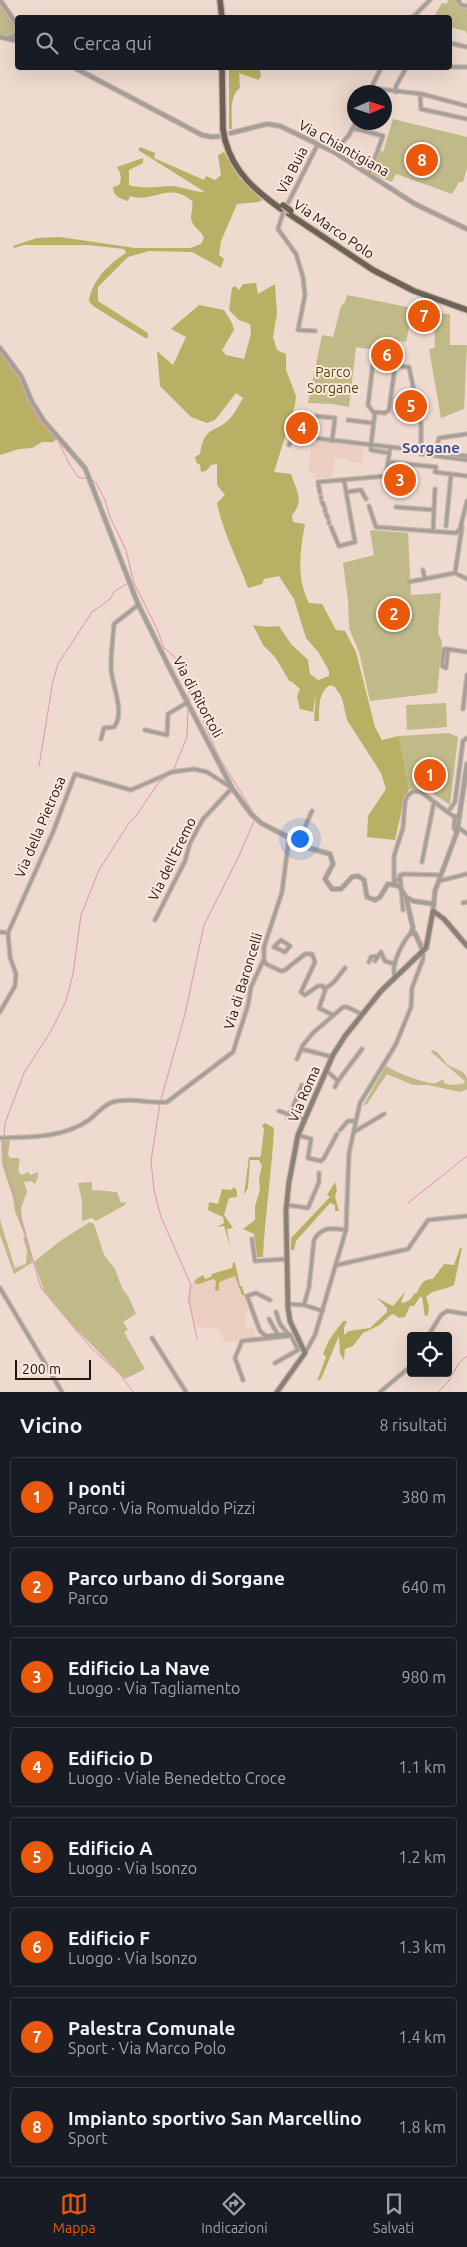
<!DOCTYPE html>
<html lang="it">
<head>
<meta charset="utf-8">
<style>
  body { margin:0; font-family:Ubuntu,sans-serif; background:#20242c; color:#f1f3f6 }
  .controls { position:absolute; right:15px; bottom:15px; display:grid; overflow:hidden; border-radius:5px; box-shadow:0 5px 20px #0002 }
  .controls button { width:45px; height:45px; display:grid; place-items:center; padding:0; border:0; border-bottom:1px solid #363941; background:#171b24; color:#f1f3f6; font:25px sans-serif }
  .compass { position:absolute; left:347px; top:85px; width:45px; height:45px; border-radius:50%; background:#171b24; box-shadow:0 5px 20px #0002; rotate:87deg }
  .scale { position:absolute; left:15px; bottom:12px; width:76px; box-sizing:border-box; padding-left:5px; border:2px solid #1e1714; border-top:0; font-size:14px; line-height:18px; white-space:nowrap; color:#1e1714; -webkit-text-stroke:4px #fce7dc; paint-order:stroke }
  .you { position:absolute; left:299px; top:838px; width:18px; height:18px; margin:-12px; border:4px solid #fff; border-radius:50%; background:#1a73e8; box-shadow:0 0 0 8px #1a73e833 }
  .badge { display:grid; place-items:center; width:32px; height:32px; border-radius:50%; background:#ea580c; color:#fff; font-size:16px; font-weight:700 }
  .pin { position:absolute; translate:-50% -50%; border:2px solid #fff; box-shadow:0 1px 5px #0006 }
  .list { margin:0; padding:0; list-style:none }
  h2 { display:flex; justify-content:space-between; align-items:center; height:65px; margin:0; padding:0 20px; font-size:21px }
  h2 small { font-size:16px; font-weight:400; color:#9ea1a6 }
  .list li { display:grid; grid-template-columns:32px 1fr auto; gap:15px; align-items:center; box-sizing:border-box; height:80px; margin:0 10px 10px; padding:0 10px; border:1px solid #363941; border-radius:5px }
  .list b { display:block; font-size:19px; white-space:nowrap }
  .list p { margin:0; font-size:16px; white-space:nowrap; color:#9ea1a6 }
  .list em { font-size:16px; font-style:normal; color:#9ea1a6 }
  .icon { flex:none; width:28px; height:28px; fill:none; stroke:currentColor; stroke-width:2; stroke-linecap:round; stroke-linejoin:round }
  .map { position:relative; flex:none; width:467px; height:1392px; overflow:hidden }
  .search { position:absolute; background:#171b24; box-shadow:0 5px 20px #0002; left:15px; right:15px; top:15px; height:55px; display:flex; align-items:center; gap:12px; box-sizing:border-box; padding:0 18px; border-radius:5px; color:#9ea1a6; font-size:19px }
  .sheet { height:785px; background:#171b24 }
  nav { display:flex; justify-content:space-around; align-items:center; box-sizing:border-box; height:70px; border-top:1px solid #363941; background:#171b24; font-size:14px; color:#9ea1a6 }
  nav a { display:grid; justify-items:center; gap:2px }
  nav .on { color:#ea580c }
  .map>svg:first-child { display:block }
  .built { fill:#ebcec0 }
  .green { fill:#c0ba89 }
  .forest { fill:#b9b065 }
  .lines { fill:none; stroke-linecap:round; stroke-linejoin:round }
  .stream { stroke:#dd94b2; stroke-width:1 }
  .minor-casing { stroke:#c9b7ad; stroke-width:5.5 }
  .tertiary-casing { stroke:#c9b7ad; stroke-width:6 }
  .secondary-casing { stroke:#c9b7ad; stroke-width:7 }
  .trunk-casing { stroke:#c9b7ad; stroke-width:8 }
  .minor { stroke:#a59f98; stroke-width:3 }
  .tertiary { stroke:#a59f98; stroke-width:4 }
  .secondary { stroke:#898176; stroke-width:4.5 }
  .trunk { stroke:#6c6254; stroke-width:5.5 }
  .trunk-bridge-casing { stroke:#c9b7ad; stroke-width:8; stroke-linecap:butt }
  .trunk-bridge { stroke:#6c6254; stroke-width:5.5 }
  .labels { text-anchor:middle; stroke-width:4; stroke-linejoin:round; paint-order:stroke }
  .street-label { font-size:14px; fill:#1e1714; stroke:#fce7dc }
  .park-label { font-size:14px; fill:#514a10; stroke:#fce7dc }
  .neighbourhood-label { font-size:15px; font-weight:bold; fill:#41508c; stroke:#fce7dc }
</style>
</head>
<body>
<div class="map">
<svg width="467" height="1392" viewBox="0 0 467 1392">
  <rect width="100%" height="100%" fill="#efdacf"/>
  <path class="built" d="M394,393l8,2 2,14 4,2 -1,7 -17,-3z
    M312,440l52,7 -3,16 -14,-1v-4l-12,1 -3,18 -17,1v-5h-7z
    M237,1272l11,38 -3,12 1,4 9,3 1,10 -29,3 -4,-3 -4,-10 -24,-2 -8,-28 2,-15z"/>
  <path class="green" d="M448,0h8l2,5 9,4v25l-2,-3 -15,-4v-9h-17l9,-15 5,1z
    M0,4l16,24 -4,8 -12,-1z
    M393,119l74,18v31l-4,14h-4l-7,12 -56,-20 -4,8 -20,-8 8,-24 3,2z
    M347,295l66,13 -7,34 -6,-1 -5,4 -20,1v4l-19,-3 -7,60 -17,-3 -24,-1 14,-68 11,2 8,-31 4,-4z
    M434,313l16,1v31h17l-3,64 -23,9 -12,-69 6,-1z
    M372,530l36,3 3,62 30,-2 -3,39 4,10 -5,51 -67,8 -11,-49 -10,-24 -1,-28 -5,-37 31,-8 -4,-24z
    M446,703l1,24 -40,3 -1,-25z
    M449,733l9,4 -8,68 -28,-19 -2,3h-11l-10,-53z
    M432,1050l5,2 11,13 15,7 4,6v11l-7,3 -32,-7h-15l-26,-11 -20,30 -4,2 23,-41c5,6 42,20 50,18 3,-1 5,-3 8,-4v4l7,2 12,-1 2,-3 -34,-29z
    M10,1139l-2,16 3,3h8c2,7 -4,14 3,17l6,-3 3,3 7,-3v5l-3,7 -4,-3 -7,1 3,10 -6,16 1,10 11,44 -19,12 -14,-39v-15l15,48 11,-4 1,-14 -4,-12 2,-2 -10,-24 -2,-14 -11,-34 -1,-24z
    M92,1182v8l25,2 4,11 5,-1 -1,3 -29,16 -4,-3 -10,3v-20l-4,-18z
    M90,1222l4,2 10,31 11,14 7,19 7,10 7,16 -13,8 5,8 -4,2 21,37 -20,10 -52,-53 -29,-35 -10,-29 26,-21z"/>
  <path class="forest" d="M229,68h30l2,7 -2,5 -20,-7 1,15c-11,7 -8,28 -8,41h-3z
    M140,147l15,6 -1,5 50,22 2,-4 9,4 6,-5 -3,-20 6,-3 15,25 23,23 -3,2 -22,2 -16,37 -2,14 5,4 -3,9 -29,-16 -43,-1 -21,6 -30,30v14l50,32v5h-3l-52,-32 -4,-5c3,-21 20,-37 37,-48l-2,-4 -36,-4h-64l-10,3 -1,-2 24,-8 23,-1 75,11h55l11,-4 3,-6c-2,-7 -9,-9 -12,-16 -3,-7 2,-13 0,-21 -24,-20 -38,3 -62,-5l-2,5c-8,-3 -15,-4 -15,-14l6,-2c3,-7 2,-11 -2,-18l26,-9v5l-14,7v15c14,4 26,2 40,1 10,-1 23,6 36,6l-67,-42z
    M256,283l2,11 17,-10 2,29 -4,24 4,13 9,4v16l10,26 -1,9 -21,67 17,2c5,16 14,26 1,41l1,7 12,2c-5,27 -9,54 4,79l13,1 14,26 9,1 11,21 19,75 7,13 17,-4 10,53 -6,15 -8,36 -28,-3 1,-21 18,-27 -5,-16 -34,-53 -5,-22 -7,-11 -5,-2c-12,7 -11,24 -11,36h-5l2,-29 -3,20 -13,-3 -3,-12 3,-8 -9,-8 -1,1 -15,-25 -12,-12 -10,-20 15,2 11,-1 12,18 17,16 2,14 8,6 11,-4v-5l-10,-18 -13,-15 -12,-39 -15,-23 -15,3 -2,5 -14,4c-10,-28 -25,-55 -31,-85l8,-8 -8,-10v-21l-6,1 -5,6 -5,1 -1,-7 -4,-3 -1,-5 5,-3c5,-32 17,-19 32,-38 4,-5 7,-12 11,-18l-7,-5 -21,27 -8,3 -16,-6 -31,-31 -3,-35 16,14 13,-28 -15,-8 28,-24 25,5 8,13 2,7 -12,20 4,5 18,4 7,-25 -1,-10 -11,-4 -10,-10 3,-22 3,-2 4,4 4,-6z
    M0,351l19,25 23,46 16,16 -5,4h-11l-10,6 -13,1 -19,6z
    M265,1123l9,5c-2,43 -9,86 -11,129h-6l-3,-23 -11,-5 12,-9v-14l5,-16 -1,-12 3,-12 -3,-6h-9l-2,28 -4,7 5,-38h11l1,-3 3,-25 -2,-4z
    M335,1182l2,8 -2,6 4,15h-4v-6l-5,-2 -34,38 -2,9h-3v-12l39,-41 -3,-2z
    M234,1187l3,4v6l-8,1 -5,17 9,13 -6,1 3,17 -6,-20 -7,1 7,-4 -1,-6 -15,-7 1,-8 9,2 4,-15 9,1z
    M460,1248h2l-8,37c-11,6 -21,4 -28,12l3,9 -1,9 -3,1 -3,-19h-2l-6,9h-4l-5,11 -6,1 -5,-4 -3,1 -13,11 -15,7 -10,13 -8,3 -1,11 -4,-6 -1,-18 -18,43 -4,2 9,-24 -3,-3 6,-14 14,-19h4l-3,7v7l5,-4 21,-3 17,-16v-4l-10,-10 16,8 12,-14 -4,10 2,1c6,-2 9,-4 11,-10l2,1c5,-9 6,-15 17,-15l11,-15 10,1z
    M233,1262l2,1 5,23h2l3,10 -3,-1 -7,-19 -16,6v9l-4,-1 1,-9 -3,-2 -14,5 -5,-1 1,-3 8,-5 2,4 6,-2 1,-3 20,-6z"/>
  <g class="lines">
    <path class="stream" d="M0,8l14,20 -2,7
      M0,353l22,30
      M27,394l11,27 20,20 12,24 9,13h7
      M90,477l6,6 9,17 5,17 16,33 8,33 23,46 7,19 10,8 11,24 4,8v12
      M189,688l30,69 36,58
      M39,766l14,-85 5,-17 34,-52 18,-13 5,-8 13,-8
      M173,771l14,-34 1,-30
      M4,1136l1,-13 19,-50 27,-42 15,-30 7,-27 8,-59 18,-45 30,-47 7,-7 23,-34 12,-8
      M4,1139l2,28 35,121 50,60 29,26 13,18
      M408,1203l59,-47
      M197,1339l-8,-38 2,-16 -30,-68 -7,-27 -3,-29 9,-58 25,-89 19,-89 35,-69 16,-37
      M438,1392l10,-10 11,-19 8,-7"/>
    <g class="minor-casing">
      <path id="minor" d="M458,0l3,5 6,1
        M412,18l18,-18
        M450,43l17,4
        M450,67h17
        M371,88l51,6 45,12
        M369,92l12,-24
        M396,92v-6l10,-18
        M420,94l1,15 46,10
        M354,128l29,8 -13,35
        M334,152l15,-17 7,-13
        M287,205l31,-61
        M283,213l-5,16 18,25 7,23 2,18 -7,35 17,1
        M375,346l-7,59 5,7 12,1 4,-3 8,-58
        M395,366l14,1 12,57v30l46,6
        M348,420l25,3
        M312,438l3,-22 20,2 -3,23
        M289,445l3,-6 5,-3 170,20
        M371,445l4,-33
        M371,445v5l18,3
        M435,454l4,-16 28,-4
        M388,462l48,5 -1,5 32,4
        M346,492l15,-2 5,9
        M320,493l-2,-11 68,-6 4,-28
        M321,497v1
        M322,502l2,4
        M369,506l7,21 80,6 4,-4 7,-28
        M396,507l38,3
        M325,509v2
        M326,514l2,4
        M329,522v1
        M446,526l5,-52
        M331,527l8,19 16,-4 -11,-62
        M433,531l2,-42
        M423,570l2,9
        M455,573l7,-46
        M408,582l47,-9 12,6
        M448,649l19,3
        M446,668l-4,-2 2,-17h4
        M446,668l2,-19
        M463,709l4,-34
        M145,730l22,5 1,-21 20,-12
        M101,739l3,-11 10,-1c12,-15 -3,-43 -3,-60 0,-15 2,-29 3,-43l24,-19
        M448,812l7,-10 8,-61 4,-3
        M455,816l-1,12 3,4
        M458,827l9,7
        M305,844l-6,-4 13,-29
        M422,862l12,-60
        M400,875l3,35
        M439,881l28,-7
        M394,883l9,-9 38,1
        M394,884v-28l9,-28 2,-26 3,-7 6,-4 7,1 32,24 7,1
        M463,903l4,-1
        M0,932l8,1
        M281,940l9,6 -5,6 -11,-5z
        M264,959l2,5 15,7 4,-1 20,-16h7l3,8 -14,30 4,3 13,-9h5l2,5 -6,17 14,7
        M375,961l6,-9 4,9 10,3
        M369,962l2,-5 6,-1
        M395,976c-5,-10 8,-35 16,-43
        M325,989l9,-7 11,-14
        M0,1012l15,-26 1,-12 -6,-17 -2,-24 45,-101 22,-58 56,16 41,-18 22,-3 13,3 25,16 -29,31 -13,24 -5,18 -30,59
        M302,1049l30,8
        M297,1059l6,-14 10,-12 30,-26h4l15,7
        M326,1070l12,11 24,-32
        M335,1087l3,-6
        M279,1111l26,9
        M288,1119l14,-34
        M340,1130l8,-9h8
        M354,1132l30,-18
        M298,1135l13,4 -3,19 13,3 3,-3 13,-24
        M0,1138c30,-1 63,0 89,-18 8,-6 14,-15 24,-18 18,-5 36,2 54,0l66,-50 15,-47 3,-18 13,-28v-12l18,-55 7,-54 2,-1
        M287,1205l21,3 11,-26v-9
        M252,1239l3,22 32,-2
        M337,1265l71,-16 20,-29 39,-4
        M0,1288l62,104
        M270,1300l-14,-7 -9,3 13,35 6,5 22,-2 3,1 7,15 -23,13
        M288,1304l16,1 19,6
        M304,1305l5,-18 5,-47c8,-14 19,-12 32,-10
        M276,1312l4,12 8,10
        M269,1319l9,16
        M428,1336l13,-21 6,-4 20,3
        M152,1338l34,54
        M305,1353l10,-18 31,-105 3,-77 11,-50 36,-59 15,-37 1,-19 11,-29v-8
        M243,1380l-8,-22 7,-17 47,-5
        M380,1392l31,-26"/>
    </g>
    <g class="tertiary-casing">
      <path id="tertiary" d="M0,0l18,26
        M0,37l18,4
        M9,38l5,-2 4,-5
        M75,68l127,67 10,2 10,-1
        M231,133l36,-9 13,2 54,26 81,52 52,25
        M0,348l21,28 11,26 12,19 41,47 53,136 32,65 62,119 19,26 10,9 48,25 21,6 3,10 -8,15 7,10h9l11,-12 6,-1 6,4 3,17 8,3 5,-3 8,-13 11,2 7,11 7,31 -2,5 3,1
        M406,897l7,4 21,3
        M433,911l2,-20 22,-59 10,-68
        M415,933l8,18"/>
    </g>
    <g class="secondary-casing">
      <path id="secondary" d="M277,1392l28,-39 -15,-32 -2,-13 -2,-97 3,-29 9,-47 35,-80 12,-19 36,-45 45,-43 7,-37 11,8 23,27"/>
    </g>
    <g class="trunk-casing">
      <path id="trunk" d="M220,0l2,18
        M222,68l1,61
        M225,140c9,33 30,50 56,69
        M289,214l84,56 41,21 53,19"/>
    </g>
    <use href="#minor" class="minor"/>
    <use href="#tertiary" class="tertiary"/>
    <use href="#secondary" class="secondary"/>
    <use href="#trunk" class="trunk"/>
    <g class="trunk-bridge-casing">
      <path id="trunk-bridge" d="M223,129l2,11
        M283,205l8,6"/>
    </g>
    <use href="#trunk-bridge" class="trunk-bridge"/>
  </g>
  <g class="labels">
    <g class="street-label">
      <text transform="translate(344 148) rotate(29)" y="5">Via Chiantigiana</text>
      <text transform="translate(292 170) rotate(-63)" y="5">Via Buia</text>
      <text transform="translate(334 229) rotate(34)" y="5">Via Marco Polo</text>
      <text transform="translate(198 697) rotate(62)" y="5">Via di Ritortoli</text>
      <text transform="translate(40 827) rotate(-67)" y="5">Via della Pietrosa</text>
      <text transform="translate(172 859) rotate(-64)" y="5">Via dell'Eremo</text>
      <text transform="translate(243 981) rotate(-73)" y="5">Via di Baroncelli</text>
      <text transform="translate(304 1094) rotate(-67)" y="5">Via Roma</text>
    </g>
    <g class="park-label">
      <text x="333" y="377">Parco<tspan x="333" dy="16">Sorgane</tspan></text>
    </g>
    <g class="neighbourhood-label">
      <text x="431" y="453">Sorgane</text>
    </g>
  </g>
</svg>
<div class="controls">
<button><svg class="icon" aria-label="locate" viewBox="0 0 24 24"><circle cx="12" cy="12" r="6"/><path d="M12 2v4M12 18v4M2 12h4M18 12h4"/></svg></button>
</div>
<svg class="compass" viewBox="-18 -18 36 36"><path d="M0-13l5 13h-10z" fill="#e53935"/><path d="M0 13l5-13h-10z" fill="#9ea1a6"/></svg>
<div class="scale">200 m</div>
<div class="you"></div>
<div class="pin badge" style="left:430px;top:775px">1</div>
<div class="pin badge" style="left:394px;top:614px">2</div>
<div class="pin badge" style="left:400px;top:480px">3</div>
<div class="pin badge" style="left:302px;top:428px">4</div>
<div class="pin badge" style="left:411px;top:406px">5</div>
<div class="pin badge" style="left:387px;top:355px">6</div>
<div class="pin badge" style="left:424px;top:316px">7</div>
<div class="pin badge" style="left:422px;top:160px">8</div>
<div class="search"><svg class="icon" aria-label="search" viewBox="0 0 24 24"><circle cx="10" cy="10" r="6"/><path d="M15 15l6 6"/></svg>Cerca qui</div>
</div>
<section class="sheet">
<h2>Vicino<small>8 risultati</small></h2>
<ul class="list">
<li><span class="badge">1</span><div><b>I ponti</b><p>Parco · Via Romualdo Pizzi</p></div><em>380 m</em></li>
<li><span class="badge">2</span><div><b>Parco urbano di Sorgane</b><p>Parco</p></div><em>640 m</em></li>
<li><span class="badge">3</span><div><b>Edificio La Nave</b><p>Luogo · Via Tagliamento</p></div><em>980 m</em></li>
<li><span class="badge">4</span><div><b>Edificio D</b><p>Luogo · Viale Benedetto Croce</p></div><em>1.1 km</em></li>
<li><span class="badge">5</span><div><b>Edificio A</b><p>Luogo · Via Isonzo</p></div><em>1.2 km</em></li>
<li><span class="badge">6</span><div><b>Edificio F</b><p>Luogo · Via Isonzo</p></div><em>1.3 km</em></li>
<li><span class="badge">7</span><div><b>Palestra Comunale</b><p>Sport · Via Marco Polo</p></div><em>1.4 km</em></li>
<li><span class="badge">8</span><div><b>Impianto sportivo San Marcellino</b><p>Sport</p></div><em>1.8 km</em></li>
</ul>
</section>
<nav>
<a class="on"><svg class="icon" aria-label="map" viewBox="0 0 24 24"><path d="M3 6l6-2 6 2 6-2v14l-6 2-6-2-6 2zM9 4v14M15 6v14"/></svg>Mappa</a>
<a><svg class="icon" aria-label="directions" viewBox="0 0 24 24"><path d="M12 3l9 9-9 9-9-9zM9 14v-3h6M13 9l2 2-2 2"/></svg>Indicazioni</a>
<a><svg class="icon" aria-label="saved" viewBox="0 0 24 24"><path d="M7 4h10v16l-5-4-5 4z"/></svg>Salvati</a>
</nav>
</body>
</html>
